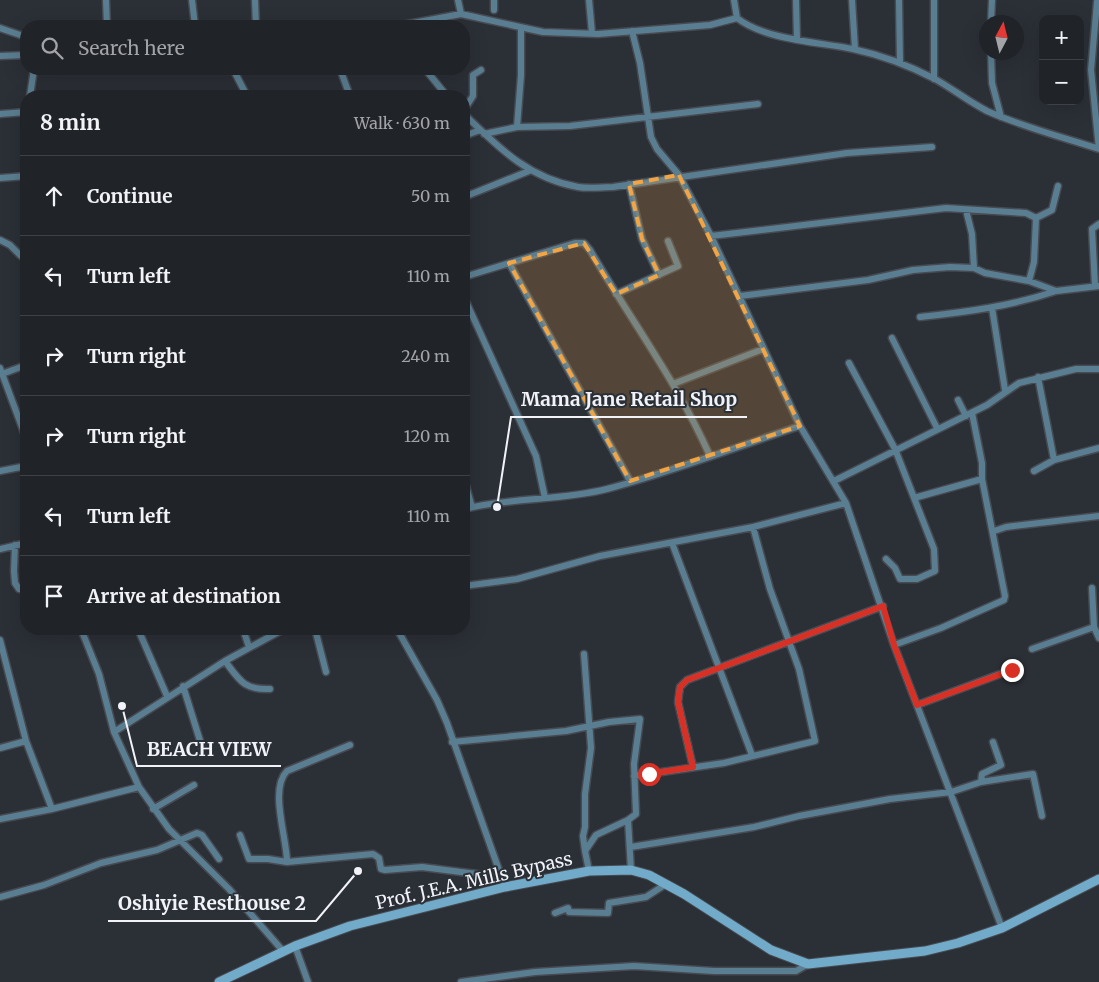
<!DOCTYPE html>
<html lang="en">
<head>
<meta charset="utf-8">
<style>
  body { margin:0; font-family:Merriweather,serif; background:#282b30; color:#f1f3f6 }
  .controls { position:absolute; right:15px; top:15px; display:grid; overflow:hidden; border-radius:10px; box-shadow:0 5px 20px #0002 }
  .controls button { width:45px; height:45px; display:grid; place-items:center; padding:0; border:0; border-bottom:1px solid #3d4045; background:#202328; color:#f1f3f6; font:25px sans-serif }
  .compass { position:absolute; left:979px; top:15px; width:45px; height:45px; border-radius:50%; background:#202328; box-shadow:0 5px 20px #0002; rotate:7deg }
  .stop { position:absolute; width:15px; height:15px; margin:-11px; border:4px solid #d93025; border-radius:50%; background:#fff }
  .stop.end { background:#d93025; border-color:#fff; box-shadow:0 1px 5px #0008 }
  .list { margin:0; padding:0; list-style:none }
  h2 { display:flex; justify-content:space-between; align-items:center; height:65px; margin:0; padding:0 20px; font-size:21px }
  h2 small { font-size:16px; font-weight:400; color:#a2a4a8 }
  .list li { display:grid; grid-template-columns:32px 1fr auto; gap:15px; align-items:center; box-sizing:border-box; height:80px; padding:0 20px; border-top:1px solid #3d4045 }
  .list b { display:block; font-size:19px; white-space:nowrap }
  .list em { font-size:16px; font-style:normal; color:#a2a4a8 }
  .icon { flex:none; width:28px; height:28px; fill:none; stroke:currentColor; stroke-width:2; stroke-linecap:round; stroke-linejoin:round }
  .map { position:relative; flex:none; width:1099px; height:982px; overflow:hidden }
  .search { position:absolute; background:#202328; box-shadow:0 5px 20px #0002; left:20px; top:20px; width:450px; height:55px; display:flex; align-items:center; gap:12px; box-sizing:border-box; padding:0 18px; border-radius:20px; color:#a2a4a8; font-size:19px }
  .panel { position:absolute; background:#202328; box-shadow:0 5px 20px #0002; left:20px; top:90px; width:450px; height:545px; border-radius:20px }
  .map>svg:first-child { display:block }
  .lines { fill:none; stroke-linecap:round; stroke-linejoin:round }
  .street-casing { stroke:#474a51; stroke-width:9 }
  .secondary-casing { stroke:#474a51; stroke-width:11 }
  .street { stroke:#5a7e91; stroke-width:6 }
  .secondary { stroke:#71abc9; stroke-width:9 }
  .route { stroke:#d93025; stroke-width:6 }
  .marked { fill:#f3a443; fill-opacity:0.2; stroke:#f3a443; stroke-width:4; stroke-dasharray:10 6; stroke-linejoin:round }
  .labels { text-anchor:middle; stroke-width:4; stroke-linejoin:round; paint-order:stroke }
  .street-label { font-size:18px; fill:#f1f3f9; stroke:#2b2f36 }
  .leader { fill:none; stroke:#f1f3f9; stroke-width:2 }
  .callout-dot { fill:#f1f3f9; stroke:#2b2f36; stroke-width:2 }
  .callout-label { font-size:19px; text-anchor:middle; font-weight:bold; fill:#f1f3f9; stroke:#2b2f36; stroke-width:4; stroke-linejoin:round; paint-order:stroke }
</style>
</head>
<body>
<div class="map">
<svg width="1099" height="982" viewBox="0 0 1099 982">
  <rect width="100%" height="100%" fill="#2b2f36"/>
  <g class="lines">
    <g class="street-casing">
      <path id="street" d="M106,0l1,26
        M192,0l3,26
        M255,0l1,26
        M458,0l3,14
        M494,0v10
        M589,0l3,33
        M734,0l3,18c28,22 81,24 116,31 28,6 57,17 82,30 18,10 34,23 52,32 36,16 75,26 112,38
        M796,0l1,39
        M852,0l3,49
        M899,0l1,63
        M934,0v79
        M1097,2l-6,68 8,79
        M991,22l1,-22
        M397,26l64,-12 82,18 55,2 112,-9 27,-7
        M0,28l26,9
        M521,28v47l-4,52 53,-1 188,-22
        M632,31l8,32 11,74 6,12 22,26 32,61 89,190 46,77 48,142 108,283
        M991,52l1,31 9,34
        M0,56l26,-1
        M233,69l14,27
        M340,69l10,27
        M425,69l22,27
        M30,96l4,-27
        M464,110l9,-14v-21l8,-5
        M0,114l26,-2
        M464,114c35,34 64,64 114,73 11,2 24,0 35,0l234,-34 85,-6
        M484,134l33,-7
        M464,136l16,-6
        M0,178l26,-2
        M629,184l13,55 17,36
        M464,197l65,-26
        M966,210l6,24 2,34
        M1036,218l16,-8 6,-24
        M711,236l235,-28 80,5 10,5 -2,44 -5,19
        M0,240l10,5 11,11 5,-2
        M509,263l121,218
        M464,277l111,-34h9l6,7c40,69 88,133 120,206
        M1095,286l-3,-57 7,-5
        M616,294l62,-28 -10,-25
        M740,296l128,-16 45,-10 37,-3 24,1 11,5 44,8 27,10 43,-5
        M464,297l72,159 9,42
        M992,308l13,82
        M920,317c47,-5 92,-11 136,-26
        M892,338l45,90
        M849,363l46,86 39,100 1,22 -18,8h-17l-5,-11 -9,-9
        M0,368l26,70
        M2,374l24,-9
        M1038,377l16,83
        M673,384l90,-35
        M958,400l8,16
        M0,471l26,-5
        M1034,471l20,-11 45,-12
        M464,479l8,28
        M834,481l153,-76 32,-22 57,-14h23
        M914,498l68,-19
        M464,509c47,-12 96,-8 143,-20 65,-17 129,-42 193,-63
        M994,531l12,-4 93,-11
        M672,543l80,212
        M15,545l-1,26 1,12 4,6 7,1
        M0,549l26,-6
        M464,586l53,-7 83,-23 153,-29 93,-24
        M1092,588l2,39 5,11
        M81,629l18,45 15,58 25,55 30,42 60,60 54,62
        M138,629l29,67
        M243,629l6,18
        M315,629l11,43
        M397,629l40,71 10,23 58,164
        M0,640l26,101 26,68
        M894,645l47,-17 63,-28 1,-4 -23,-117v-16l-10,-50
        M1032,649l62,-22
        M584,654l7,94 -6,46v33l-2,9 2,15
        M225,661c15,20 19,29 45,28
        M183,686l19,61
        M917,705l94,-35
        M114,732l111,-71 59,-32
        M452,742l114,-11 43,-9 31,-3 -6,45 2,50 -8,6 3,50
        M0,748l26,-7
        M693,767l-15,-65 2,-15 7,-7 196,-74
        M634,776l90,-13 91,-22 -16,-72 -29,-80 -17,-62
        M981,782l1,-8 19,-9 -8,-23
        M153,809l41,-24
        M0,819l52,-10 87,-22
        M240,835l9,24h19l19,3c0,-24 -18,-73 0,-91l63,-26
        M631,847l123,-20 45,-11 91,-17 61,-7 30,-10 52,-8 9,42
        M287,862l86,-8 6,4 2,11 4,1 37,-3 78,10
        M589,871l-4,-20 11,-16 32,-15
        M0,897l44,-12 57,-22 56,-13 40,-17 5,2 17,24
        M555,913l13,-5 1,4 39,1 1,-10 37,-6 20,-13
        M295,946l13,36
        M461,982l74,-10 99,-6 80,5h82l12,-7"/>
    </g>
    <g class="secondary-casing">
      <path id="secondary" d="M219,982l76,-36 55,-20 155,-39 84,-16 42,-1 18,5 35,19 87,56 37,14 117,-13 33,-8 44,-15 97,-49"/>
    </g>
    <use href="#street" class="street"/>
    <use href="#secondary" class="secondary"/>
  </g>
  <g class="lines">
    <path class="route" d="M649,774l44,-7 -15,-65 2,-15 7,-7 196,-74 11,39 23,60 95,-35"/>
  </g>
  <path class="marked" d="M679,175l121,251 -170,55 -121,-218 75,-20 32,51 43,-19 -17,-36 -13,-55z"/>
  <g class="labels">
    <g class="street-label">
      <text transform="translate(474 881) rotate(-13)" y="6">Prof. J.E.A. Mills Bypass</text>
    </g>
  </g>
  <path class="leader" d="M497 507L511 417H747M122 706L137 766H281M358 871L316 921H108"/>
  <g class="callout-dot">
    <circle cx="497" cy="507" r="5"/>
    <circle cx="122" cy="706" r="5"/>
    <circle cx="358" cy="871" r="5"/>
  </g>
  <g class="callout-label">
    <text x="629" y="406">Mama Jane Retail Shop</text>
    <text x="209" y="756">BEACH VIEW</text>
    <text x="212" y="910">Oshiyie Resthouse 2</text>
  </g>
</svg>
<div class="controls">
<button>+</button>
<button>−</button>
</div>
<svg class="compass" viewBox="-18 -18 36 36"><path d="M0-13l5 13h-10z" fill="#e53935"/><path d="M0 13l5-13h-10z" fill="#a2a4a8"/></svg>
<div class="stop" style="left:649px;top:774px"></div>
<div class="stop end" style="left:1012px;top:670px"></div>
<div class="search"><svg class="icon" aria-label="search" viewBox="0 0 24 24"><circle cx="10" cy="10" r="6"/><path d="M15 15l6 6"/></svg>Search here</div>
<section class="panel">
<h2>8 min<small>Walk · 630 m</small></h2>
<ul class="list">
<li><svg class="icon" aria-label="ahead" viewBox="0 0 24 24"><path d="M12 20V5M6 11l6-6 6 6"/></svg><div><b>Continue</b></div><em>50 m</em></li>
<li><svg class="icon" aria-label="left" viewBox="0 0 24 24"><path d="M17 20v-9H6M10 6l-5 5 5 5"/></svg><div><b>Turn left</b></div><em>110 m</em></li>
<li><svg class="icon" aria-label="right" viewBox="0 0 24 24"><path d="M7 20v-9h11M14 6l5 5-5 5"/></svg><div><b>Turn right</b></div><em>240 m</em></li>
<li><svg class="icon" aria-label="right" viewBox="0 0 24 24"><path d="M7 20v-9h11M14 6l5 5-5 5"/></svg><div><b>Turn right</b></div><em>120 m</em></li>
<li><svg class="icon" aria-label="left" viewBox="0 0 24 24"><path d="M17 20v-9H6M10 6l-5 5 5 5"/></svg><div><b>Turn left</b></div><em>110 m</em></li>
<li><svg class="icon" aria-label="arrive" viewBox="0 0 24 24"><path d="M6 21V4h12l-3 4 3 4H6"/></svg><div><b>Arrive at destination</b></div></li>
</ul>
</section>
</div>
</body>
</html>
